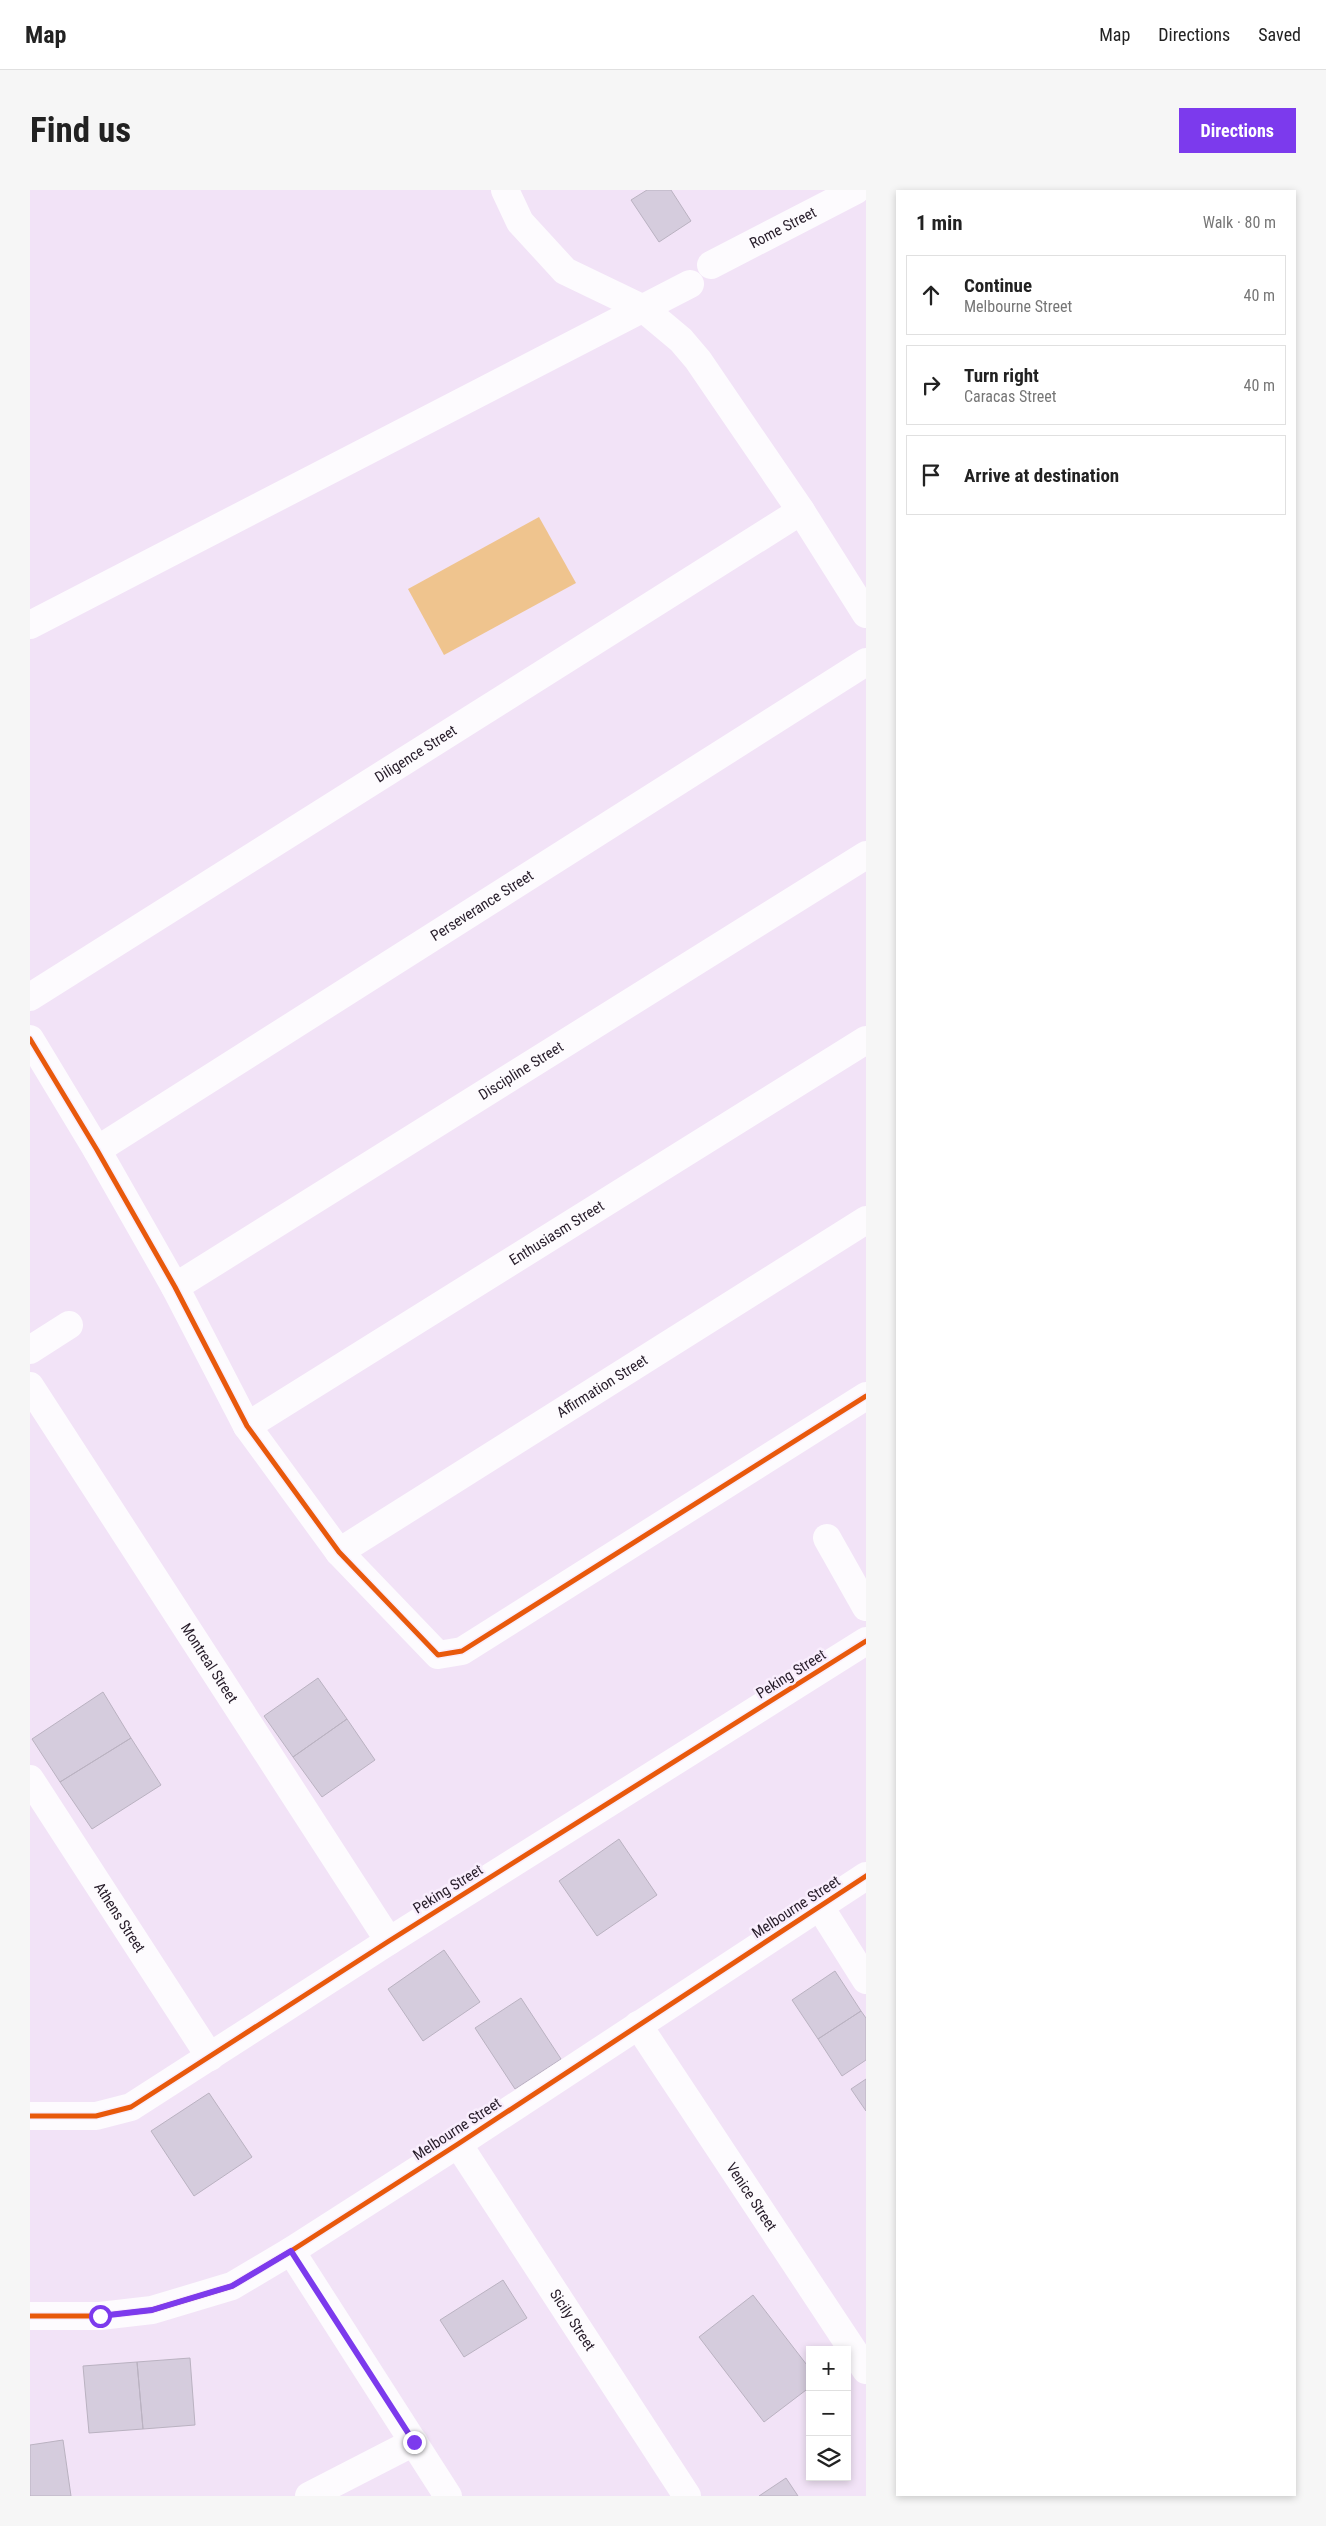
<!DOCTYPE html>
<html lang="en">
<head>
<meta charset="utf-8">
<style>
  body { margin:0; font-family:"Roboto Condensed",sans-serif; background:#f6f6f6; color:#222 }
  .controls { position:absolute; right:15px; bottom:15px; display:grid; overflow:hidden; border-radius:0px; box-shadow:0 2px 8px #0003 }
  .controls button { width:45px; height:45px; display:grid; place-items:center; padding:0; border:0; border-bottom:1px solid #e0e0e0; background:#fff; color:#222; font:25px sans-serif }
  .stop { position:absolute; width:15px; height:15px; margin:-11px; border:4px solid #7c3aed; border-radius:50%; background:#fff }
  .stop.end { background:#7c3aed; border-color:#fff; box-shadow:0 1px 5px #0008 }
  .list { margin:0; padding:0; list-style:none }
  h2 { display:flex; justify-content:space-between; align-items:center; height:65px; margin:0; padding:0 20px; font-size:21px }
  h2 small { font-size:16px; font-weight:400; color:#767676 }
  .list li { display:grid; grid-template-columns:32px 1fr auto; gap:15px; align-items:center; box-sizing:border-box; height:80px; margin:0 10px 10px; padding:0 10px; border:1px solid #e0e0e0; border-radius:0px }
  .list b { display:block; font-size:19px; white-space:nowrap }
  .list p { margin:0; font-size:16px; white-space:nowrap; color:#767676 }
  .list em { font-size:16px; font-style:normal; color:#767676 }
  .icon { flex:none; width:28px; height:28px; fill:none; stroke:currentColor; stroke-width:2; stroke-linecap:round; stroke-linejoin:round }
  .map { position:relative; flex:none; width:836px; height:2306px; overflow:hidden; border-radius:0px }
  header { display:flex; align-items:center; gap:30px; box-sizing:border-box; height:70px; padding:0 25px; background:#fff; border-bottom:1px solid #e0e0e0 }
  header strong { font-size:24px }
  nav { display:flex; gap:28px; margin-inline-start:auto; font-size:18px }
  .intro { display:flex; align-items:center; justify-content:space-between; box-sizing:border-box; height:120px; padding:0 30px }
  h1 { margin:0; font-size:35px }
  .button { padding:12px 22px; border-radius:0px; background:#7c3aed; color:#fff; font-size:18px; font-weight:700 }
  main { display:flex; gap:30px; padding:0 30px }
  aside { flex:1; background:#fff; border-radius:0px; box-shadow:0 2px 8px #0003 }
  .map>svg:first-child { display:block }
  .green { fill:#efc48e }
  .building { fill:#d5ccdd; stroke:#bab2c1 }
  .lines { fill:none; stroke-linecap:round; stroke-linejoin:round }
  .minor { stroke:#fdfbfe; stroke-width:28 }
  .cycleway-casing { stroke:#f9eefd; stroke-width:8 }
  .cycleway { stroke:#e8590c; stroke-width:5 }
  .route { stroke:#7c3aed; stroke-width:6 }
  .labels { text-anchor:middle; stroke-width:5; stroke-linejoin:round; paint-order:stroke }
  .street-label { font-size:15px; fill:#261c29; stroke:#f9eefd }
</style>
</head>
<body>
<header>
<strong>Map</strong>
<nav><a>Map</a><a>Directions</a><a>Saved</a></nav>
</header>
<div class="intro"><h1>Find us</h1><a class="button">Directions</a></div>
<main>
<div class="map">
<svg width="836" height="2306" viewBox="0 0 836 2306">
  <rect width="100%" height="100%" fill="#f2e3f7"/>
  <path class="green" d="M509,327l37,66 -132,72 -36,-66z"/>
  <path class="building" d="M617,0h24l20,31 -32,21 -28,-42z
    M288,1488l29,41 -54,38 -29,-41z
    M73,1502l28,46 -71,44 -28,-43z
    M317,1529l28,41 -53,37 -29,-40z
    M101,1548l30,47 -69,44 -32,-47z
    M589,1649l38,56 -60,41 -38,-55z
    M414,1760l36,52 -57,39 -35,-52z
    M805,1781l26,40 -43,28 -26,-39z
    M491,1808l40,61 -46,30 -40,-61z
    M831,1821l5,7v42l-24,16 -24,-37z
    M836,1889v32l-15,-22z
    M179,1903l43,64 -58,39 -43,-65z
    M473,2090l24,38 -63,39 -24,-37z
    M723,2105l57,74v18l-46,35 -65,-85z
    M160,2168l5,67 -52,4 -6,-67z
    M107,2172l6,67 -54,4 -6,-67z
    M33,2250l8,56h-41v-51z
    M756,2288l12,18h-39z"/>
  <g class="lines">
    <g class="minor">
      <path d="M475,0l15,32 45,49 79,38 37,31 17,20 103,151 65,103"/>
      <path id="s1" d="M681,75l145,-75"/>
      <path d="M0,435l660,-341"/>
      <path id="s2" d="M0,807l771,-486"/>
      <path d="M0,849l67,111 78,137 72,139 92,126 99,103 24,-4 404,-255"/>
      <path id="s3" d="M67,960l769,-488"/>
      <path id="s4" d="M145,1097l691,-432"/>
      <path d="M0,1160l39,-25"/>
      <path id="s5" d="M0,1196l359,555"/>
      <path id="s6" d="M217,1236l619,-386"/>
      <path d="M797,1348l39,69"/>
      <path id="s7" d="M309,1362l527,-332"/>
      <path id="s8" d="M0,1589l180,278"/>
      <path d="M790,1717l46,73"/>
      <path id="s9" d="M608,1835l228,345"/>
      <path d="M0,1926h66l35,-9 258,-166 477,-300"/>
      <path id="s10" d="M428,1954l229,352"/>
      <path d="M261,2061l157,245"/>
      <path d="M0,2126h70l52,-6 80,-24 59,-35 167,-107 408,-268"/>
      <path d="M279,2306l105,-54"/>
    </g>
    <g class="cycleway-casing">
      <path id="cycleway" d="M0,849l67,111 78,137 72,139 92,126 99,103 24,-4 404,-255
        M0,1926h66l35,-9 258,-166 477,-300
        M0,2126h70l52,-6 80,-24 59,-35 167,-107 408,-268"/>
    </g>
    <use href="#cycleway" class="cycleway"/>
  </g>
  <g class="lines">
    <path class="route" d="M70,2126l52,-6 80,-24 59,-35 123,191"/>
  </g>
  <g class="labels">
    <g class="street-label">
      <text dy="5" stroke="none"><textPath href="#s1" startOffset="81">Rome Street</textPath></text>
      <text dy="5" stroke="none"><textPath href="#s2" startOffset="456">Diligence Street</textPath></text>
      <text dy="5" stroke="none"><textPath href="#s3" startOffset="456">Perseverance Street</textPath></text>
      <text dy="5" stroke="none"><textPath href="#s4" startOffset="408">Discipline Street</textPath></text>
      <text dy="5" stroke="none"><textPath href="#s6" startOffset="365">Enthusiasm Street</textPath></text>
      <text dy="5" stroke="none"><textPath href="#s7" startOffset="311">Affirmation Street</textPath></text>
      <text dy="5" stroke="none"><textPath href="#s5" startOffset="330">Montreal Street</textPath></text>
      <text transform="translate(761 1484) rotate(-32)" y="5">Peking Street</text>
      <text transform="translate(418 1699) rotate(-32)" y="5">Peking Street</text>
      <text transform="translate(766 1717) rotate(-33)" y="5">Melbourne Street</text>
      <text dy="5" stroke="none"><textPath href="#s8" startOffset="165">Athens Street</textPath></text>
      <text transform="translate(427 1939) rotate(-33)" y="5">Melbourne Street</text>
      <text dy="5" stroke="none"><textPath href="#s9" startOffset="206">Venice Street</textPath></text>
      <text dy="5" stroke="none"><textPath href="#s10" startOffset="210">Sicily Street</textPath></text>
    </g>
  </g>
</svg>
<div class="controls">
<button>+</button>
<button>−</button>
<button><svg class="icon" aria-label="layers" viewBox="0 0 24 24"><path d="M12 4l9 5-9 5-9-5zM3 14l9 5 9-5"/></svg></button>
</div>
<div class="stop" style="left:70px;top:2126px"></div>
<div class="stop end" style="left:384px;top:2252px"></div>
</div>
<aside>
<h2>1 min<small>Walk · 80 m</small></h2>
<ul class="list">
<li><svg class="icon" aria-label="ahead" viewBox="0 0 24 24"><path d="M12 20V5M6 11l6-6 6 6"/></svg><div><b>Continue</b><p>Melbourne Street</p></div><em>40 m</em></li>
<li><svg class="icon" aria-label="right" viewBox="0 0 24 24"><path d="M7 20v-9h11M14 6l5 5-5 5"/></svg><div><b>Turn right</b><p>Caracas Street</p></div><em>40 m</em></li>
<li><svg class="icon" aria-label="arrive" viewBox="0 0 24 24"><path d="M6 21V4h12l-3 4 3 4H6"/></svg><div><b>Arrive at destination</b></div></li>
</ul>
</aside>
</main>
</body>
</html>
